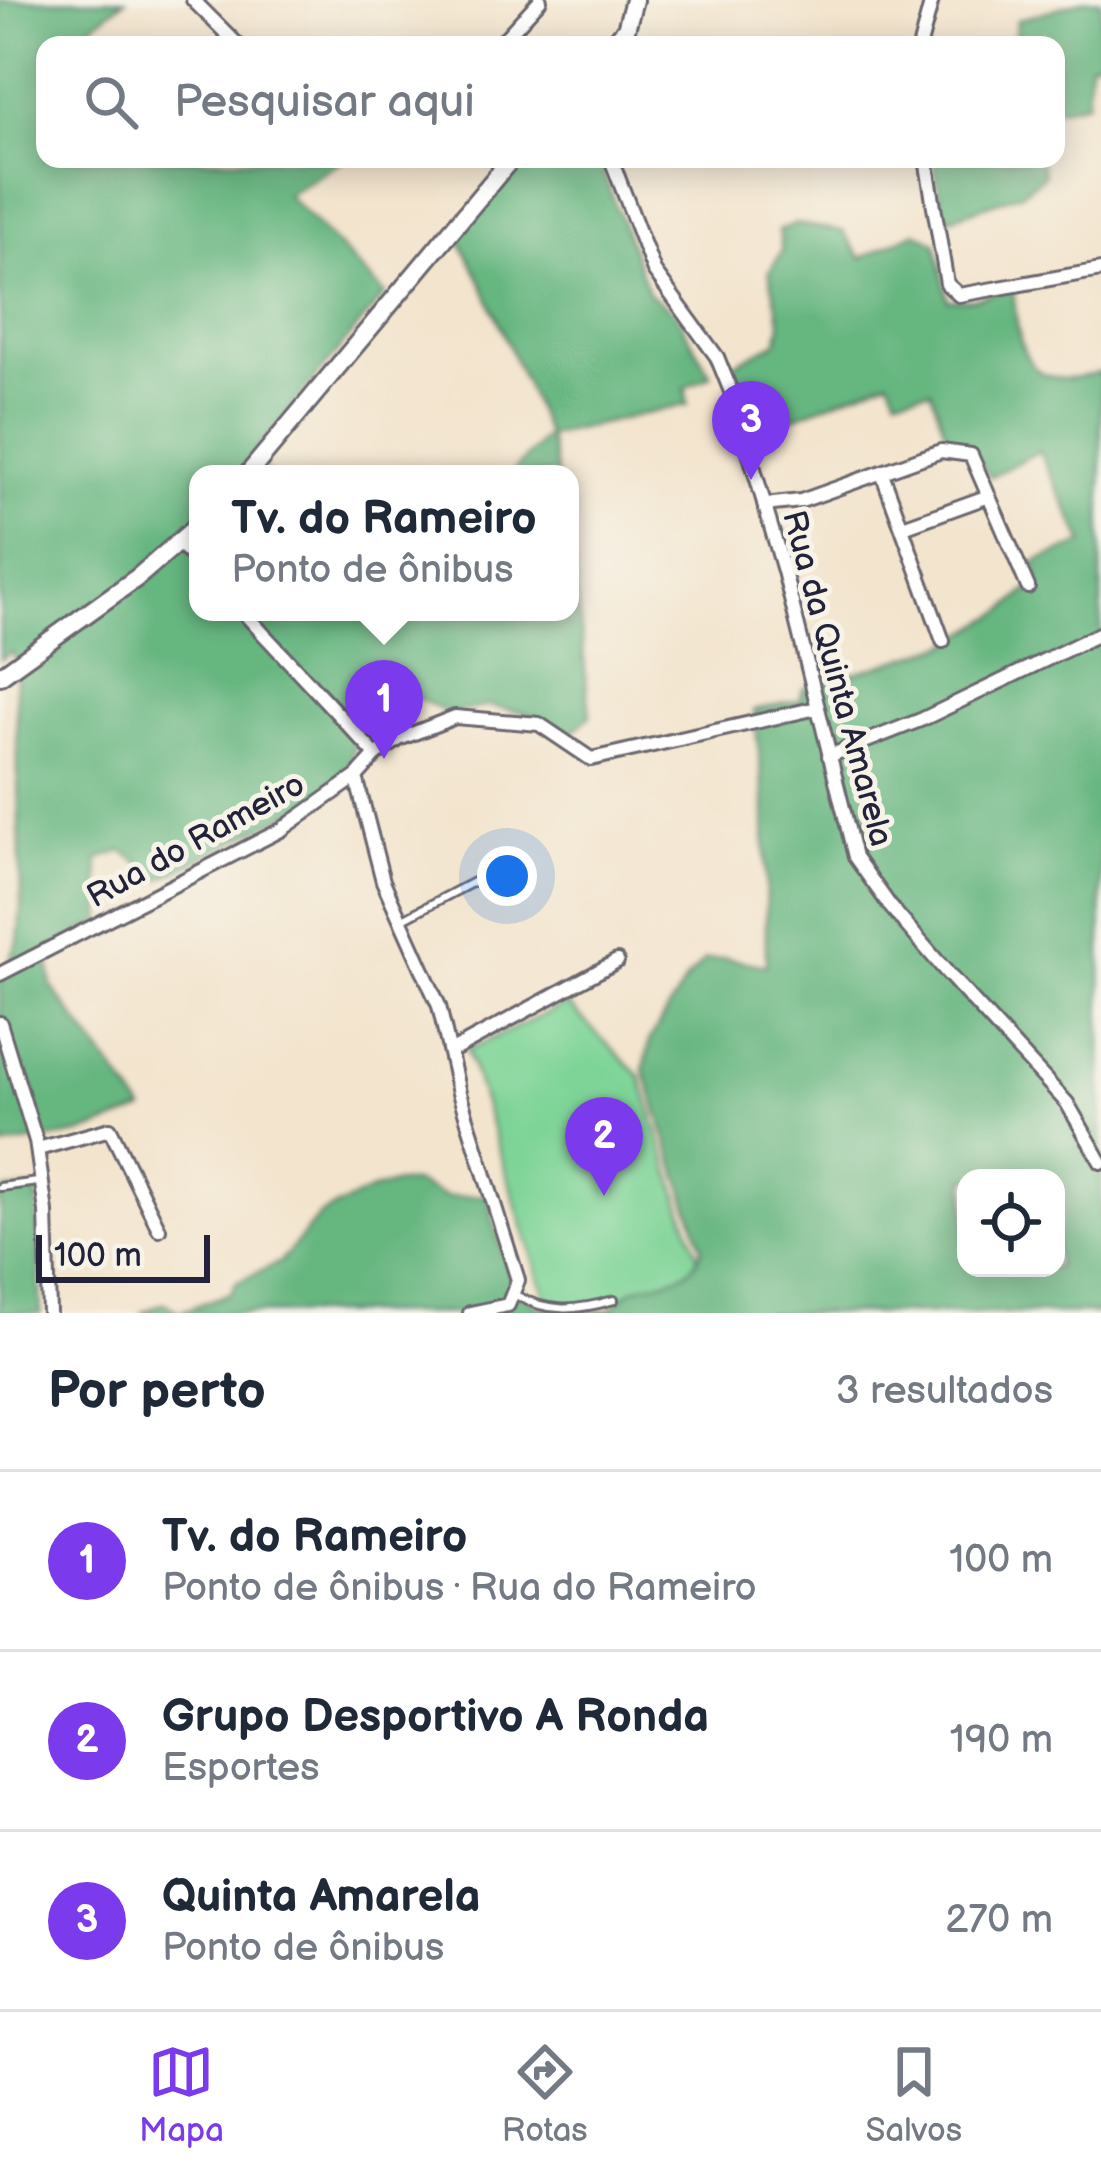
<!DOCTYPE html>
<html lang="pt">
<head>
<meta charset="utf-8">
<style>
  body { margin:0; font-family:"Balsamiq Sans",sans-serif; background:#f6f6f7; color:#1f2937 }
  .controls { position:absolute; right:36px; bottom:36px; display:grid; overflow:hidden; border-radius:24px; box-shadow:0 6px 30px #0003 }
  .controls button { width:108px; height:108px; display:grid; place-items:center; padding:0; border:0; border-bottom:3px solid #e0e1e3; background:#fff; color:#1f2937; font:60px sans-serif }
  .scale { position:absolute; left:36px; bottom:30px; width:174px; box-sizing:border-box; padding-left:12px; border:6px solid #22223b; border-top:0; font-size:33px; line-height:42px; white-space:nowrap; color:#22223b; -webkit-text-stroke:9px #f7f3e8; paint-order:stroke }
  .you { position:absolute; left:507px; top:876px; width:42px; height:42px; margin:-30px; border:9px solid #fff; border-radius:50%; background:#1a73e8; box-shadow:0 0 0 18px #1a73e833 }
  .badge { display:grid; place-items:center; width:78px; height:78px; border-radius:50%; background:#7c3aed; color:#fff; font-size:39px; font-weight:700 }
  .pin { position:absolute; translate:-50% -99px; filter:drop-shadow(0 3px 6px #0008) }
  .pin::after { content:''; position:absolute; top:63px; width:42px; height:36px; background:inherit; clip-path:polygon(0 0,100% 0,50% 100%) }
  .popup { position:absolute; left:189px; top:465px; width:390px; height:156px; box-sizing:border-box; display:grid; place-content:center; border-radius:24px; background:#fff; filter:drop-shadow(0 3px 9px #0005); font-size:39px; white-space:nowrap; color:#747a83 }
  .popup b { font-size:45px; color:#1f2937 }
  .popup::after { content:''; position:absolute; left:50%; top:100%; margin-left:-24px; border:24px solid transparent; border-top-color:#fff }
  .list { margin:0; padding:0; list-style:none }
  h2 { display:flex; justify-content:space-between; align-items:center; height:156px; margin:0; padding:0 48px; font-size:51px }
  h2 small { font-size:39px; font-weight:400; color:#747a83 }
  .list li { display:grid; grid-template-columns:78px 1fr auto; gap:36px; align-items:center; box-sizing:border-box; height:180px; padding:0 48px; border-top:3px solid #e0e1e3 }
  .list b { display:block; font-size:45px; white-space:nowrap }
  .list p { margin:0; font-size:39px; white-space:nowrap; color:#747a83 }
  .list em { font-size:39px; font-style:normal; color:#747a83 }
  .icon { flex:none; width:66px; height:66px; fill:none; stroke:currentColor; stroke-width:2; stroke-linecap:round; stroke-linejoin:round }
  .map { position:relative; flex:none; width:1101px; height:1313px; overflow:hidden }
  .search { position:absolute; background:#fff; box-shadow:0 6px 30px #0003; left:36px; right:36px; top:36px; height:132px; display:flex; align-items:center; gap:30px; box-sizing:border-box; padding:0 42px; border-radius:24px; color:#747a83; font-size:45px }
  .sheet { height:696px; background:#fff }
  nav { display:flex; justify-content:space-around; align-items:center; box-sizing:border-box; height:168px; border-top:3px solid #e0e1e3; background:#fff; font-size:33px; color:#747a83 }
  nav a { display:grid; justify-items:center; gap:6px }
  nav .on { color:#7c3aed }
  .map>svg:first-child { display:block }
  .green { fill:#7ed497; stroke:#507b69; stroke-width:3 }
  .forest { fill:#66b680; stroke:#446c5e; stroke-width:3; fill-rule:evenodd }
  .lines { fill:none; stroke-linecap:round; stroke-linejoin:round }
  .lane-casing { stroke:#6b666e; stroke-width:12 }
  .street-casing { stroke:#6b666e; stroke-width:18 }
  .secondary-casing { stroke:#6b666e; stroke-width:22 }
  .lane { stroke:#fff; stroke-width:6 }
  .street { stroke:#fff; stroke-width:12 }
  .secondary { stroke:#fff; stroke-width:16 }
  .labels { text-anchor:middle; stroke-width:10; stroke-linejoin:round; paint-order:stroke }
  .street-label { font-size:33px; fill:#22223b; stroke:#f7f3e8 }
</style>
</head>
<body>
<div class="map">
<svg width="1101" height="1313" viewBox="0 0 1101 1313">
  <rect width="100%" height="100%" fill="#f7f3e8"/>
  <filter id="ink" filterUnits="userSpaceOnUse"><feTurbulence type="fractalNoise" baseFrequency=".00833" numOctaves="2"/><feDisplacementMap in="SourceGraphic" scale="24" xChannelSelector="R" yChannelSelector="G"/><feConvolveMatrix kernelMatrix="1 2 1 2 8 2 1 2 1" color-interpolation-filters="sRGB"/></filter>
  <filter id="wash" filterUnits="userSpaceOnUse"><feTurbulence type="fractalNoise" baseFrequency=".004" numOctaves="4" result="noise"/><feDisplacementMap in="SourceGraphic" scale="48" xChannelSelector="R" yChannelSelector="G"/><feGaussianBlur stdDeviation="2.7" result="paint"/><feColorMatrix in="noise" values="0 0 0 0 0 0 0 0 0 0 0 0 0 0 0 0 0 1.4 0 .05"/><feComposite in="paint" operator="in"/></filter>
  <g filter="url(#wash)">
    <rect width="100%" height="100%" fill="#f3e4cd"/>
    <path class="green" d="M567,1004l73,72 63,197 -126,38h-27l-83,-261z"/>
    <path class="forest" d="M0,0h125l-58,45h-22v114h300l-58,36 98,99 -135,163 19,17h-71v138h372v-85l20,189 -18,17 -47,-20 -37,-7 -39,8 -32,-16 -54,-2 -12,67 -30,34 -160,82 -38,-28 -25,8 4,63 -50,25 -3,17 3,23 92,124 -65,23 -79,13v-163l18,-43 3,-37 -6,-246 -3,-6 -12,8z
      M1085,0h16v58l-11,5 -3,39 -31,7v-64h-52l10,-4 3,-21z
      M521,159h77l51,135 26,18 36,63 -26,13 3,16 -140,32 9,38h-46l36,-39 -67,-156 -23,-43z
      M933,159h107l4,16 -22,18 -77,27z
      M796,224l47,7 18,27 55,-26 20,11 12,57 25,-1 40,-11c6,64 10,107 88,84v941h-960l23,-10 16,9 50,-19 6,-10 44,-21 40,-47 50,-24 27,-8h18l31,14 41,-2c12,38 14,82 48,109 14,9 55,9 73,6 11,-4 17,-18 29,-22 30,-11 55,-5 65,-41l-58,-177 6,-31 36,-59 19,-20 21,-2 40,8 -1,-161 -11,-95 46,-10 3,-11 143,-44 58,-34 35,-30 -4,-19 49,-19 -45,-92 -49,26 -22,-32 -19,-2 -18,-53 -34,6 -8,-17 -139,56 -21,-69 48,-24 4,-18 -12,-52 13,-21 -3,-21zM966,1178h90v90h-90z
      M37,1188l4,125h-41v-122z"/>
  </g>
  <g filter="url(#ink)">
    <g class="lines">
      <g class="lane-casing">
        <path id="lane" d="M403,919l97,-51
          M0,1187l38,-5
          M515,1295c34,18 60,16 99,5"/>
      </g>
      <g class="street-casing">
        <path id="street" d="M193,0l45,45
          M499,45l41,-45
          M920,45l12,-45
          M611,159l43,112 63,86 15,37 52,177 71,286 35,49 60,70 117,127 34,59
          M926,159l21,125 12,11 142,-25
          M882,473l61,168
          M764,505l37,-4 140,-50 30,4 57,132
          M903,527l86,-31
          M179,543l19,20
          M243,612l133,143
          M829,756l94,-37 178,-86
          M356,777l27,104 56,125 20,87 59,187 -10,25 -38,8
          M0,974l281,-144 75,-53 20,-22 23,-16 56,-22 84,7 52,35 226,-51
          M0,1023l36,118 10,71 3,101
          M450,1052l167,-91
          M38,1149l72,-20 49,100"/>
      </g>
      <g class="secondary-casing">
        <path id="secondary" d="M611,45l15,-16 8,-29
          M248,474l263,-315
          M0,676l138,-99 60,-52"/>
      </g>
      <use href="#lane" class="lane"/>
      <use href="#street" class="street"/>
      <use href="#secondary" class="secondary"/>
    </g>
  </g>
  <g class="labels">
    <g class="street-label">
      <text transform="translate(839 678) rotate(75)" y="12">Rua da Quinta Amarela</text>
      <text transform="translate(195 839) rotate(-29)" y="12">Rua do Rameiro</text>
    </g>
  </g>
</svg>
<div class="controls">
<button><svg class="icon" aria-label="locate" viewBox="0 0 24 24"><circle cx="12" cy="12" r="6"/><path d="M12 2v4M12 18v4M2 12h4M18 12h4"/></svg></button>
</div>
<div class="scale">100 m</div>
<div class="you"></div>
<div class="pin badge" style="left:384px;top:759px">1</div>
<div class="popup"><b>Tv. do Rameiro</b>Ponto de ônibus</div>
<div class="pin badge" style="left:604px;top:1196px">2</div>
<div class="pin badge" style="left:751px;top:480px">3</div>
<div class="search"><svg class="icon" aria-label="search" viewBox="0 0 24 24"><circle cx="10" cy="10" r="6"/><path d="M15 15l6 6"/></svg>Pesquisar aqui</div>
</div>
<section class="sheet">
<h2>Por perto<small>3 resultados</small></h2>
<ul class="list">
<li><span class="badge">1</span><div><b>Tv. do Rameiro</b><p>Ponto de ônibus · Rua do Rameiro</p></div><em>100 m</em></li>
<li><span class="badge">2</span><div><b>Grupo Desportivo A Ronda</b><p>Esportes</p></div><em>190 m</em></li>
<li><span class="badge">3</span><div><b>Quinta Amarela</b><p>Ponto de ônibus</p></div><em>270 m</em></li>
</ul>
</section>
<nav>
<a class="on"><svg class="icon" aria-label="map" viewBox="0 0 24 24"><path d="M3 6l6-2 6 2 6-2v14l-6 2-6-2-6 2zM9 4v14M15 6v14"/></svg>Mapa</a>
<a><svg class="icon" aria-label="directions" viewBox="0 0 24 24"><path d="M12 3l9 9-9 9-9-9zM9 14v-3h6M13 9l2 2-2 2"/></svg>Rotas</a>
<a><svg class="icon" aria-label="saved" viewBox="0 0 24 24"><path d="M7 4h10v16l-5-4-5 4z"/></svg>Salvos</a>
</nav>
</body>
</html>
